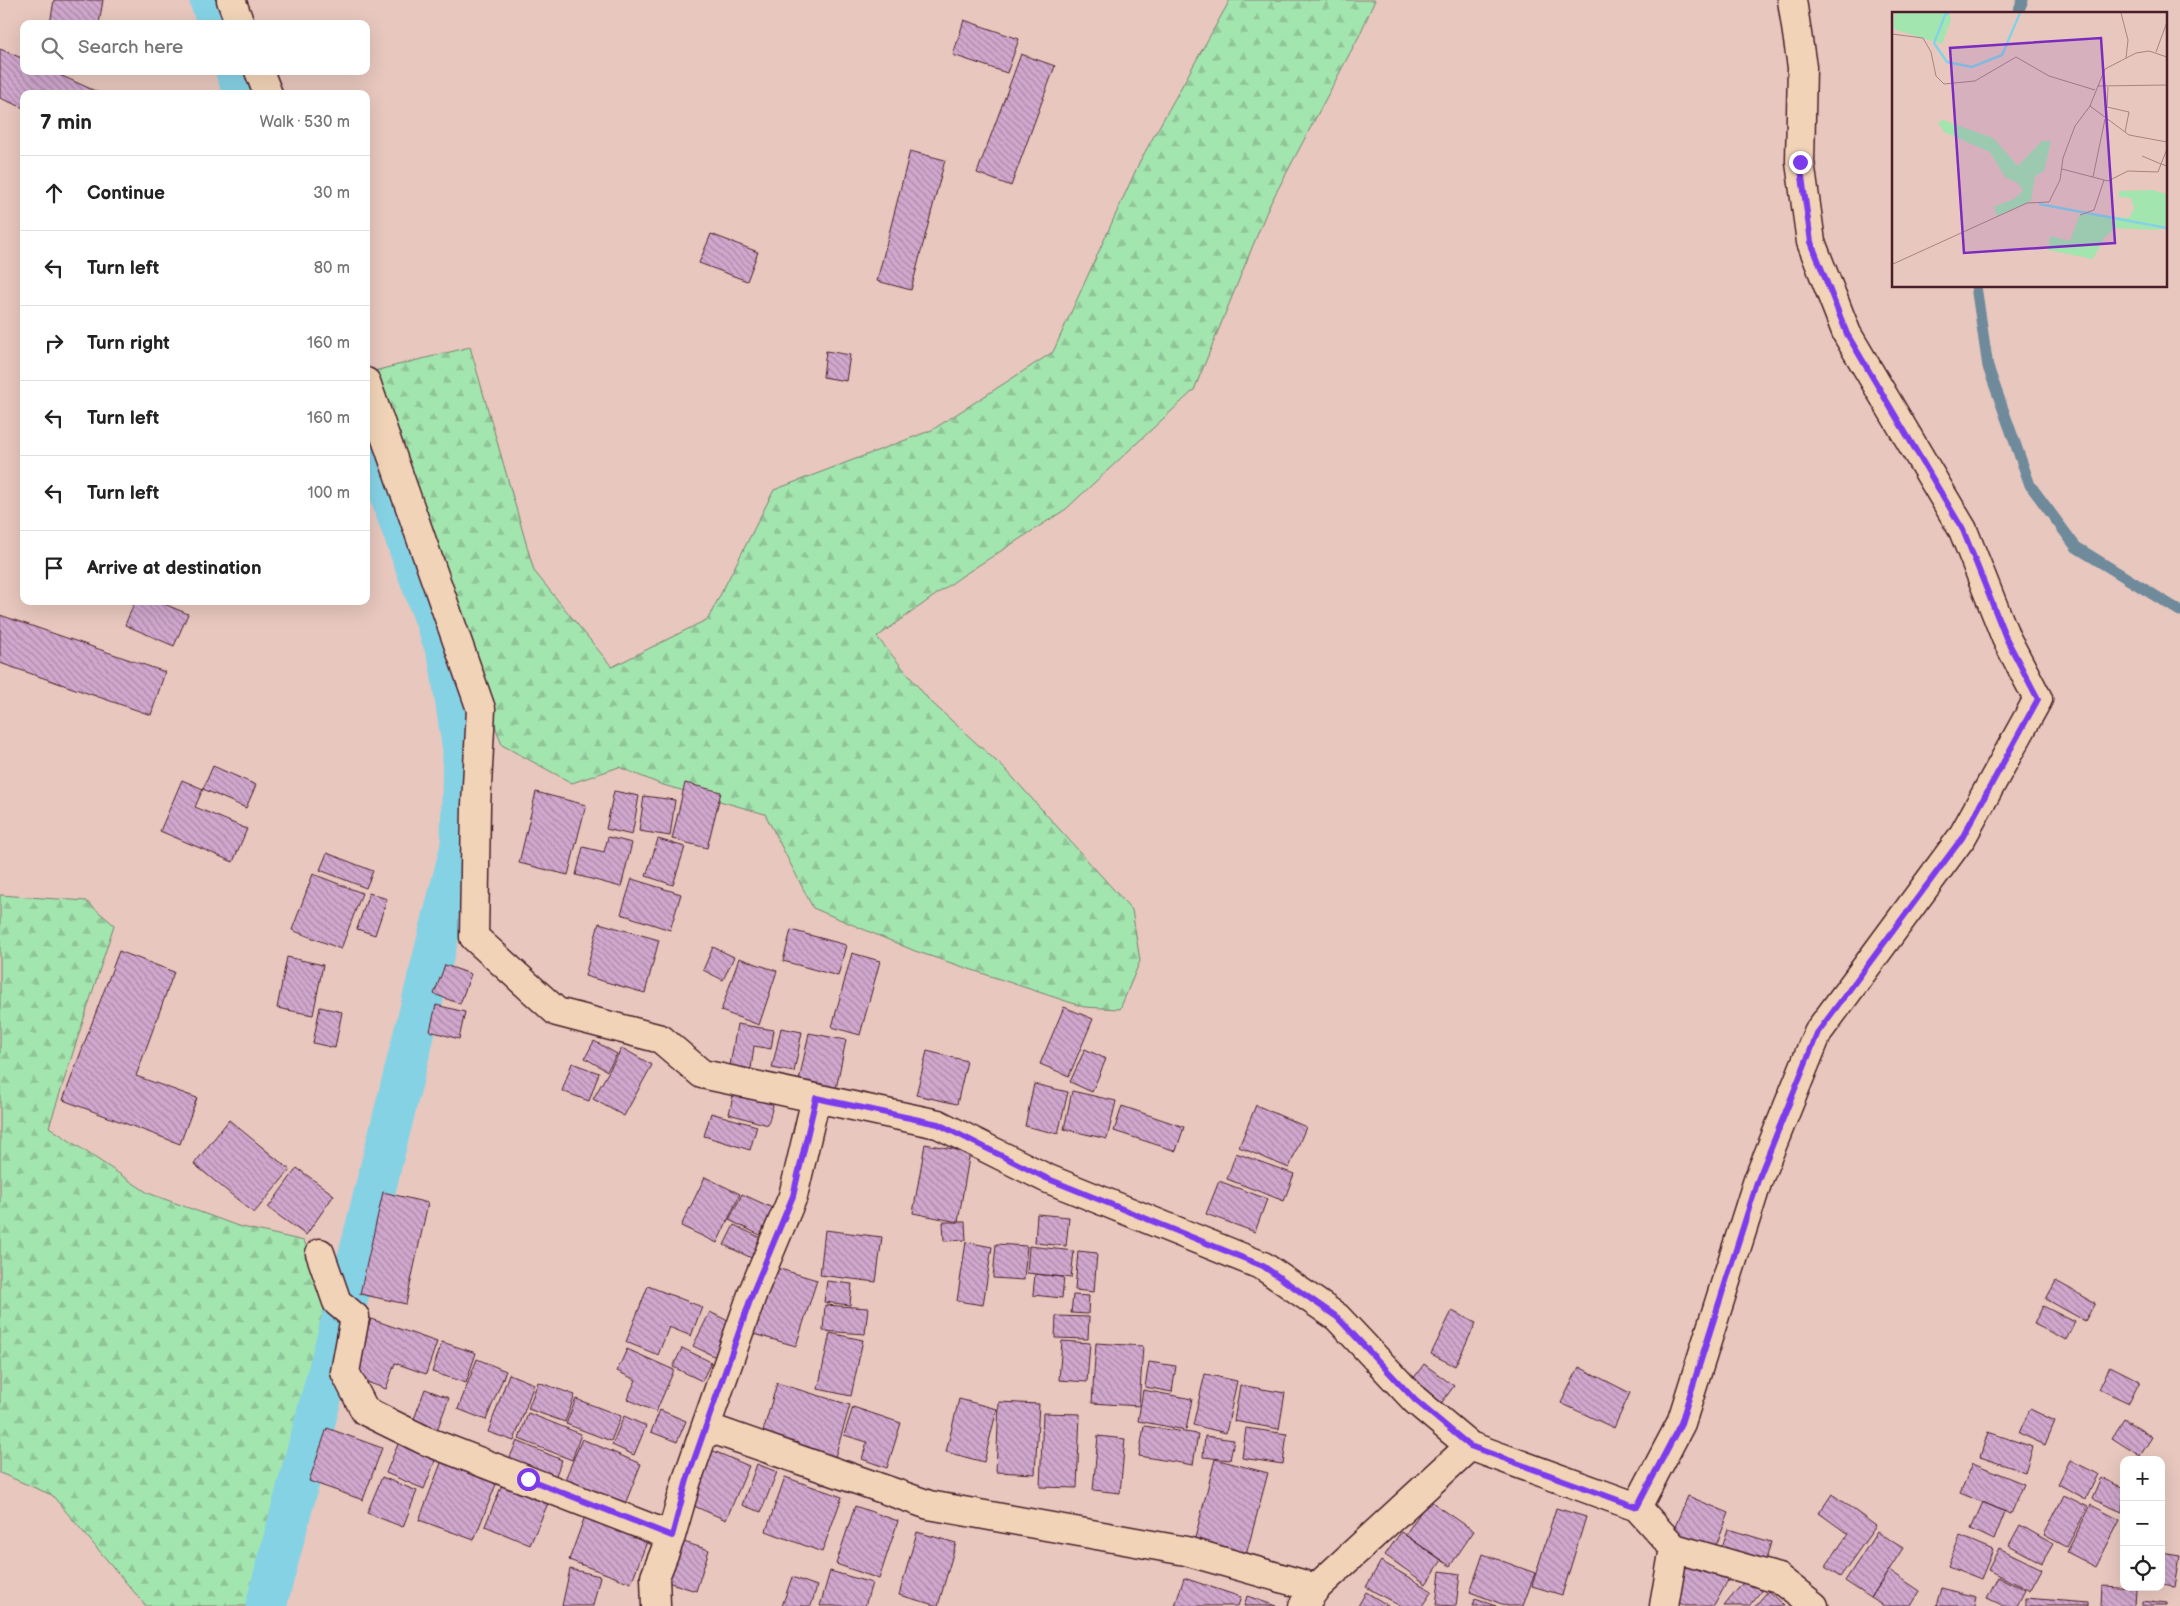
<!DOCTYPE html>
<html lang="en">
<head>
<meta charset="utf-8">
<style>
  body { margin:0; font-family:"Balsamiq Sans",sans-serif; background:#f6f6f6; color:#222 }
  .controls { position:absolute; right:15px; bottom:15px; display:grid; overflow:hidden; border-radius:10px; box-shadow:0 5px 20px #0002 }
  .controls button { width:45px; height:45px; display:grid; place-items:center; padding:0; border:0; border-bottom:1px solid #e0e0e0; background:#fff; color:#222; font:25px sans-serif }
  .stop { position:absolute; width:15px; height:15px; margin:-11px; border:4px solid #7c3aed; border-radius:50%; background:#fff }
  .stop.end { background:#7c3aed; border-color:#fff; box-shadow:0 1px 5px #0008 }
  .list { margin:0; padding:0; list-style:none }
  h2 { display:flex; justify-content:space-between; align-items:center; height:65px; margin:0; padding:0 20px; font-size:21px }
  h2 small { font-size:16px; font-weight:400; color:#767676 }
  .list li { display:grid; grid-template-columns:32px 1fr auto; gap:15px; align-items:center; box-sizing:border-box; height:75px; padding:0 20px; border-top:1px solid #e0e0e0 }
  .list b { display:block; font-size:19px; white-space:nowrap }
  .list em { font-size:16px; font-style:normal; color:#767676 }
  .icon { flex:none; width:28px; height:28px; fill:none; stroke:currentColor; stroke-width:2; stroke-linecap:round; stroke-linejoin:round }
  .map { position:relative; flex:none; width:2180px; height:1606px; overflow:hidden }
  .search { position:absolute; background:#fff; box-shadow:0 5px 20px #0002; left:20px; top:20px; width:350px; height:55px; display:flex; align-items:center; gap:12px; box-sizing:border-box; padding:0 18px; border-radius:10px; color:#767676; font-size:19px }
  .panel { position:absolute; background:#fff; box-shadow:0 5px 20px #0002; left:20px; top:90px; width:350px; height:515px; border-radius:10px }
  .map>svg:first-child { display:block }
  .forest { fill:url(#forest-firs); stroke:#76826d }
  .lines { fill:none; stroke-linecap:round; stroke-linejoin:round }
  .stream { stroke:#6e8a9b; stroke-width:11 }
  .canal { stroke:#86d2e5; stroke-width:41 }
  .building { fill:url(#building-back-hatch); stroke:#4a1f2b }
  .minor-casing { stroke:#4a1f2b; stroke-width:31 }
  .minor { stroke:#f1d4b7; stroke-width:28 }
  .route { stroke:#7c3aed; stroke-width:6 }
  .inset-river { fill:none; stroke:#86d2e5; stroke-width:2.5 }
  .inset-road { fill:none; stroke:#a88483; stroke-width:1 }
  .view { fill:#7b2cbf; fill-opacity:0.15; stroke:#7b2cbf; stroke-width:2.5 }
  .inset-edge { fill:none; stroke:#4a1f2b; stroke-width:2.5 }
</style>
</head>
<body>
<div class="map">
<svg width="2180" height="1606" viewBox="0 0 2180 1606">
  <defs>
    <pattern id="forest-firs" width="22" height="20" patternUnits="userSpaceOnUse" patternTransform="scale(1.25)"><rect width="22" height="20" fill="#a3e5af"/><path d="M5 1l3.5 6h-7zM16 11l3.5 6h-7z" fill="#8ec497"/></pattern>
    <pattern id="building-back-hatch" width="6" height="6" patternUnits="userSpaceOnUse" patternTransform="scale(1.25)"><rect width="6" height="6" fill="#d0a8ce"/><path d="M-1 5l2 2M0 0l6 6M5-1l2 2" fill="none" stroke="#ab88a7"/></pattern>
  </defs>
  <rect width="100%" height="100%" fill="#e7c7be"/>
  <filter id="ink" filterUnits="userSpaceOnUse"><feTurbulence type="fractalNoise" baseFrequency=".02" numOctaves="2"/><feDisplacementMap in="SourceGraphic" scale="10" xChannelSelector="R" yChannelSelector="G"/><feConvolveMatrix kernelMatrix="1 2 1 2 8 2 1 2 1" color-interpolation-filters="sRGB"/></filter>
  <g filter="url(#ink)">
    <path class="forest" d="M1230,0h145l-16,36 -90,170 -75,184 -128,119 -104,67 -85,61 52,63 78,71 125,139 8,51 -20,48 -36,-2 -169,-56 -102,-43 -48,-94 -105,-30 -41,-17 -47,16 -70,-38 -132,-373 100,-25 64,224 78,96 96,-48 66,-129 158,-60 121,-78 87,-191z
      M0,895l86,6 28,24 -65,202 99,66 90,33 66,15 24,52 -73,297 -1,16h-108l-94,-111 -52,-22z"/>
    <g class="lines">
      <path class="stream" d="M2017,14l6,-14
        M1976,286l12,81 42,118 46,62 104,64"/>
      <path class="canal" d="M210,0l8,24
        M236,71l8,23
        M266,1606l87,-328 108,-432 2,-96 -14,-92 -83,-229"/>
    </g>
    <path class="building" d="M54,0h49l-4,24h-49z
      M964,20l55,19 -12,34 -54,-18z
      M0,49l24,10v12h27l51,23h-78v14l-24,-10z
      M1021,54l34,12 -44,120 -34,-13z
      M910,151l35,9 -34,130 -34,-9z
      M711,234l47,18 -11,29 -48,-18z
      M826,351l24,4 -4,26 -23,-4z
      M135,601h22l31,13 -14,32 -49,-21z
      M0,615l165,57 -14,43 -151,-52z
      M213,766l43,19 -10,23 -43,-19z
      M182,780l21,9 -8,18 52,22 -14,33 -73,-31z
      M685,783l36,9 -14,56 -35,-9z
      M614,791l25,5 -7,39 -26,-6z
      M536,792l50,13 -18,70 -49,-12z
      M644,796l31,4 -5,36 -31,-5z
      M608,837l24,6 -11,44 -45,-12 7,-28 21,5z
      M658,839l27,8 -12,38 -27,-9z
      M327,853l46,18 -7,17 -46,-18z
      M313,874l49,19 -21,56 -49,-19z
      M632,879l49,15 -11,36 -49,-16z
      M369,893l18,6 -12,36 -18,-6z
      M599,923l60,17 -14,53 -60,-17z
      M791,930l55,15 -8,31 -55,-15z
      M713,947l21,10 -11,23 -20,-10z
      M119,951l55,21 -38,104 61,22 -17,46 -117,-44z
      M852,953l28,8 -20,74 -28,-8z
      M287,957l36,8 -10,50 -36,-7z
      M739,958l38,13 -18,54 -38,-14z
      M445,965l26,9 -11,30 -26,-10z
      M436,1005l29,7 -6,27 -29,-8z
      M320,1007l22,5 -7,36 -22,-5z
      M1064,1007l29,12 -24,57 -29,-12z
      M737,1024l37,6 -3,19 -17,-3 -3,23 -21,-3z
      M781,1028l21,4 -8,40 -22,-4z
      M809,1033l37,7 -10,49 -37,-8z
      M594,1041l23,13 -10,17 -22,-13z
      M622,1048l30,17 -28,51 -31,-17z
      M1085,1049l21,10 -14,33 -22,-10z
      M927,1051l40,10 -10,43 -41,-9z
      M572,1063l27,10 -10,28 -27,-10z
      M1034,1084l34,8 -10,42 -33,-8z
      M735,1087l40,10 -7,28 -39,-11z
      M1072,1091l44,10 -9,38 -43,-10z
      M1256,1105l50,22 -17,41 -50,-21z
      M1122,1106l62,21 -8,24 -62,-20z
      M711,1113l46,13 -7,24 -46,-14z
      M229,1120l61,50 -36,43 -60,-49z
      M925,1144l45,8 -12,70 -45,-9z
      M1236,1153l58,21 -10,27 -57,-22z
      M297,1168l37,27 -28,40 -38,-27z
      M705,1177l35,17 -23,49 -36,-17z
      M1219,1181l48,18 -12,33 -49,-18z
      M383,1192l45,11 -22,101 -46,-10z
      M742,1194l37,17 -13,27 -37,-18z
      M1037,1214l32,3 -3,29 -31,-3z
      M943,1222h22l1,18 -22,1z
      M734,1225l33,16 -9,20 -34,-16z
      M825,1230l57,7 -6,45 -56,-7z
      M966,1242l26,5 -9,58 -26,-4z
      M996,1244l31,2 -3,34 -31,-2z
      M1029,1246l45,5 -3,27 -44,-5z
      M1078,1251l19,2 -3,39 -19,-2z
      M770,1266l47,14 -21,66 -46,-13z
      M1035,1274l29,3 -2,21 -29,-3z
      M827,1281l25,3 -2,21 -26,-3z
      M2056,1281l39,22 -10,18 -39,-22z
      M648,1286l54,21 -11,29 -22,-9 -11,28 -32,-13z
      M1073,1295l16,1 -1,18 -17,-1z
      M825,1305l43,3 -3,26 -42,-3z
      M2043,1306l32,16 -9,18 -32,-16z
      M1452,1311l24,12 -21,43 -24,-12z
      M710,1312l26,13 -16,34 -27,-13z
      M1056,1316l33,1 -1,22 -33,-1z
      M371,1319l66,23 -11,32 -31,-11 -9,26 -35,-13z
      M830,1333l33,7 -12,56 -33,-7z
      M1062,1341l28,2 -3,39 -28,-2z
      M442,1342l34,11 -10,30 -34,-11z
      M1096,1343l47,3 -4,60 -47,-3z
      M682,1348l29,14 -9,19 -29,-14z
      M627,1349l47,21 -18,42 -29,-13 9,-19 -19,-9z
      M477,1359l29,12 -20,49 -28,-11z
      M1149,1362l27,4 -4,26 -27,-5z
      M1424,1364l30,22 -17,23 -29,-23z
      M2110,1366l30,15 -11,22 -30,-14z
      M1579,1367l51,26 -16,35 -53,-25z
      M509,1374l25,10 -20,57 -26,-9z
      M1205,1374l32,7 -11,52 -33,-8z
      M538,1382l37,13 -10,27 -37,-13z
      M777,1383l73,22 -15,52 -73,-22z
      M1240,1385l45,8 -6,36 -45,-8z
      M425,1389l24,9 -15,40 -24,-8z
      M1143,1390l49,9 -6,31 -48,-9z
      M576,1399l45,17 -10,25 -45,-17z
      M959,1399l38,10 -13,53 -38,-10z
      M999,1402l40,2 -4,70 -39,-2z
      M853,1407l48,16 -14,45 -25,-9 5,-17 -23,-7z
      M2030,1409l25,12 -10,24 -26,-12z
      M660,1410l26,11 -9,21 -26,-10z
      M528,1413l53,21 -9,26 -53,-21z
      M1043,1413l37,1 -3,74 -37,-1z
      M624,1416l22,10 -12,29 -22,-10z
      M2124,1419l28,18 -12,19 -28,-18z
      M1144,1426l54,8 -5,31 -54,-9z
      M327,1428l55,20 -19,52 -54,-19z
      M1246,1428l41,6 -4,30 -41,-6z
      M1988,1432l45,15 -8,25 -45,-15z
      M1098,1436l27,3 -5,54 -27,-3z
      M1205,1436l29,4 -4,20 -27,-3z
      M401,1437l38,14 -15,38 -38,-16z
      M582,1439l59,25 -20,50 -60,-25z
      M517,1441l45,19 -10,25 -46,-19z
      M709,1449l40,17 -23,54 -39,-17z
      M443,1458l55,21 -24,61 -55,-20z
      M1215,1459l53,14 -22,82 -52,-13z
      M2070,1460l28,14 -12,25 -28,-15z
      M1973,1463l51,21 -13,30 -51,-21z
      M757,1464l20,8 -16,40 -19,-7z
      M506,1475l46,19 -22,51 -45,-19z
      M382,1477l35,14 -14,36 -36,-14z
      M785,1477l57,20 -20,55 -56,-21z
      M2101,1478l23,10 -2,24 -30,-13z
      M1832,1494l44,32 -36,51 -15,-10 23,-33 -29,-21z
      M2064,1495l24,12 -21,40 -23,-12z
      M1688,1496l41,17 -16,40 -42,-17z
      M1429,1500l45,31 -24,35 -45,-31z
      M1983,1502l22,10 -11,28 -23,-11z
      M589,1505l63,24 -21,54 -62,-23z
      M2091,1505l29,15 -24,47 -29,-15z
      M855,1506l43,15 -19,58 -43,-15z
      M1556,1508l30,9 -24,78 -30,-9z
      M2020,1525l33,19 -11,19 -33,-18z
      M1728,1529l43,13 -7,25 -44,-14z
      M917,1532l39,11 -18,63 -39,-11z
      M1401,1532l41,28 -16,24 -41,-29z
      M1877,1532l26,16 -32,50 -26,-17z
      M1960,1536l33,14 -12,29 -33,-13z
      M674,1539l35,11 -13,41 -35,-11z
      M1999,1548l43,21 -12,22 -42,-21z
      M2161,1553l19,3 -5,31 -14,-2z
      M1483,1554l52,19 -12,33h-16l-37,-14z
      M1691,1559l37,21 -14,26h-29l-16,-9z
      M1381,1561l51,30 -10,15h-22l-34,-19z
      M570,1569l30,7 -7,30h-31z
      M1889,1570l31,21 -9,15h-27l-13,-8z
      M830,1571l42,12 -7,23h-45z
      M1440,1571l20,3 -4,32 -20,-1z
      M792,1577l25,9 -6,20h-29z
      M1998,1577l27,13 -8,16h-15l-15,-7z
      M1184,1578l57,19 -3,9h-63z
      M1747,1578l15,12 -13,16h-25z
      M2102,1586l33,2 -1,18h-33z
      M1941,1588l36,9 -2,9h-39z
      M1768,1591l16,15h-29z
      M1366,1592l23,14h-31z
      M1247,1596l29,10h-32z
      M2026,1598l62,5v3h-62z
      M1475,1599l21,7h-23z
      M2142,1601l25,3v2h-25z"/>
    <g class="lines">
      <g class="minor-casing">
        <path id="minor" d="M231,0l9,24
          M259,71l9,23
          M366,382l115,327 -5,96 -2,132 83,75 104,27 41,35 236,50 108,54 217,88 74,51 78,83 55,46 167,61 37,41 -10,58
          M320,1253l17,49 18,15 -10,55 20,39 59,29 247,96
          M706,1427l223,78 257,46 130,37
          M1637,1507l44,-84 77,-243 60,-148 144,-195 76,-138 -32,-61 -43,-108 -116,-196 -36,-92 -11,-80 2,-95 -10,-67
          M1674,1548l104,30 36,28
          M656,1606l-1,-29 16,-41 16,-56 66,-188 40,-96 23,-98
          M1303,1606l13,-18 154,-142"/>
      </g>
      <use href="#minor" class="minor"/>
    </g>
  </g>
  <g class="lines" filter="url(#ink)">
    <path class="route" d="M528,1479l144,57 15,-56 66,-188 40,-96 23,-98 122,26 108,54 217,88 74,51 78,83 55,46 167,61 44,-84 77,-243 60,-148 144,-194 76,-139 -32,-61 -43,-108 -116,-196 -36,-92 -11,-80"/>
  </g>
  <g transform="translate(1892 12)">
    <rect width="275" height="275" fill="#e7c7be"/>
    <path d="M3,1h54l2,7 -9,24 -46,-14 -3,-3zM51,108l50,18 25,28 24,-25h9l-7,30 -9,5 -4,25 -34,15 -3,-9 20,-8 9,-8 -5,-8 -13,-6 -15,-25 -46,-20 -6,-10zM260,178l15,4v34l-12,2 -40,-2 -11,10 -11,21 -45,-9 2,-14 20,5 9,-25 4,-2 46,4 5,-10 -3,-10 -12,-1v-6z" fill="#a3e5af"/>
    <path class="inset-river" d="M57,1l-4,2 -11,28 13,19 25,5 30,-12 18,-42M147,192l128,24"/>
    <path class="inset-road" d="M229,1l7,27 -2,18M0,22l31,4 8,14 5,24 8,8 31,-3 41,-24 33,19 46,14M264,40l11,-30M206,74l7,-17 31,-16 13,-2 18,6M216,75l-1,20 22,5 -4,20M198,94l39,29 38,7M275,137l-6,15 6,2M170,157l46,12 20,-10 30,1 3,-8 -19,-8M201,165l12,-58M188,203l14,-5 10,-30M1,252l134,-61 22,-1 11,-22 3,-22 12,-32 15,-20 8,-20 69,-1"/>
    <path class="view" d="M209,26l14,205 -151,10 -14,-205z"/>
    <rect width="275" height="275" class="inset-edge"/>
  </g>
</svg>
<div class="controls">
<button>+</button>
<button>−</button>
<button><svg class="icon" aria-label="locate" viewBox="0 0 24 24"><circle cx="12" cy="12" r="6"/><path d="M12 2v4M12 18v4M2 12h4M18 12h4"/></svg></button>
</div>
<div class="stop" style="left:528px;top:1479px"></div>
<div class="stop end" style="left:1800px;top:162px"></div>
<div class="search"><svg class="icon" aria-label="search" viewBox="0 0 24 24"><circle cx="10" cy="10" r="6"/><path d="M15 15l6 6"/></svg>Search here</div>
<section class="panel">
<h2>7 min<small>Walk · 530 m</small></h2>
<ul class="list">
<li><svg class="icon" aria-label="ahead" viewBox="0 0 24 24"><path d="M12 20V5M6 11l6-6 6 6"/></svg><div><b>Continue</b></div><em>30 m</em></li>
<li><svg class="icon" aria-label="left" viewBox="0 0 24 24"><path d="M17 20v-9H6M10 6l-5 5 5 5"/></svg><div><b>Turn left</b></div><em>80 m</em></li>
<li><svg class="icon" aria-label="right" viewBox="0 0 24 24"><path d="M7 20v-9h11M14 6l5 5-5 5"/></svg><div><b>Turn right</b></div><em>160 m</em></li>
<li><svg class="icon" aria-label="left" viewBox="0 0 24 24"><path d="M17 20v-9H6M10 6l-5 5 5 5"/></svg><div><b>Turn left</b></div><em>160 m</em></li>
<li><svg class="icon" aria-label="left" viewBox="0 0 24 24"><path d="M17 20v-9H6M10 6l-5 5 5 5"/></svg><div><b>Turn left</b></div><em>100 m</em></li>
<li><svg class="icon" aria-label="arrive" viewBox="0 0 24 24"><path d="M6 21V4h12l-3 4 3 4H6"/></svg><div><b>Arrive at destination</b></div></li>
</ul>
</section>
</div>
</body>
</html>
